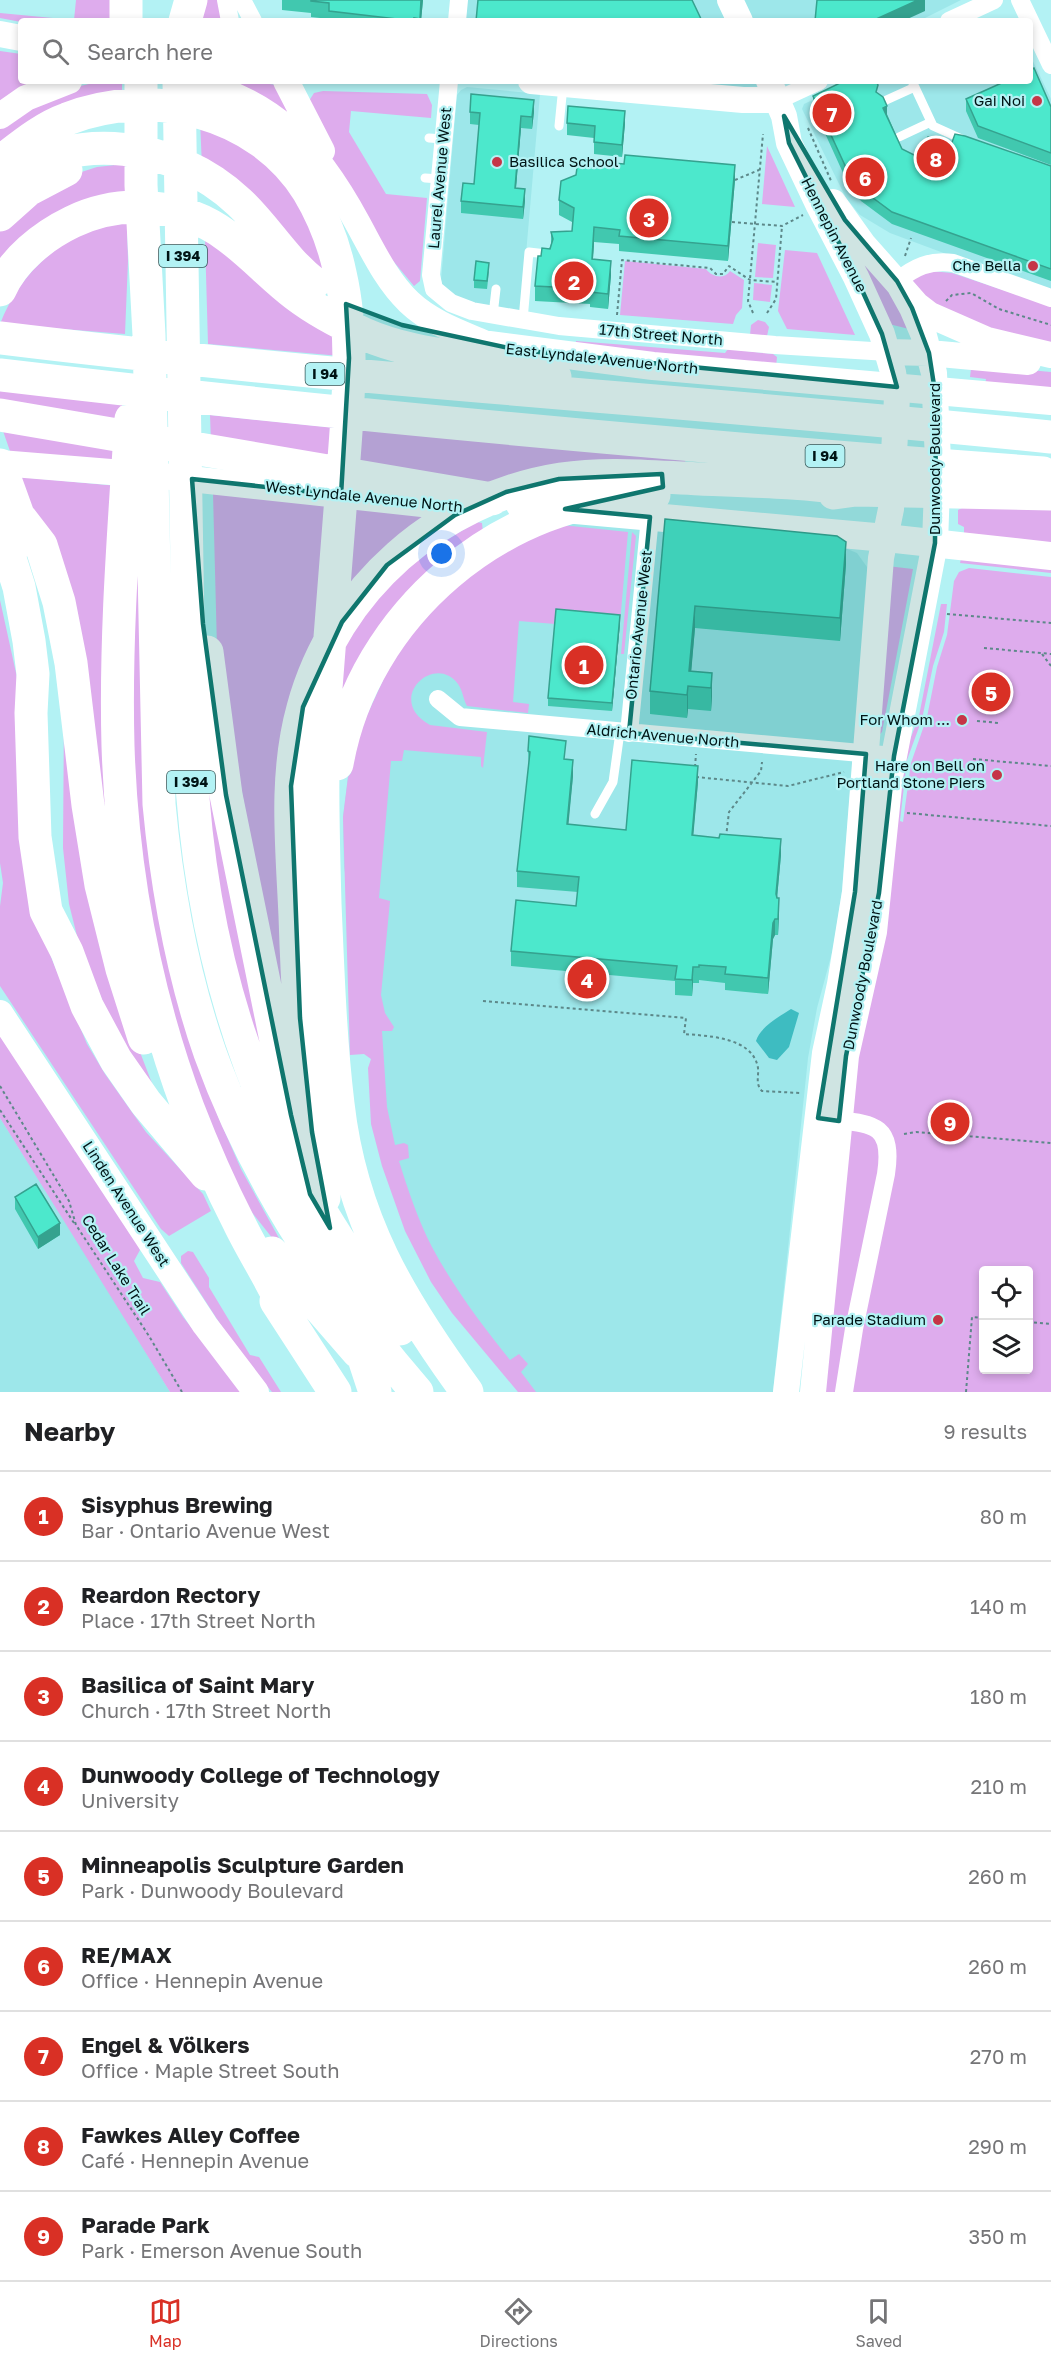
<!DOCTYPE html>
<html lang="en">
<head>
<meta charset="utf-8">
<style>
  body { margin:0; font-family:"Golos Text",sans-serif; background:#f6f6f6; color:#202124 }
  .controls { position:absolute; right:18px; bottom:18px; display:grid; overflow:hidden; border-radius:6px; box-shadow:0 3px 9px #0003 }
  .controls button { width:54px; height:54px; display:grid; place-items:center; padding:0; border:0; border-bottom:2px solid #e0e0e0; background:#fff; color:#202124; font:30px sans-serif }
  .you { position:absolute; left:442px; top:554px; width:21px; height:21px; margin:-15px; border:4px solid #fff; border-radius:50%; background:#1a73e8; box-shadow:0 0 0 9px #1a73e833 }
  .badge { display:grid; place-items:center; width:39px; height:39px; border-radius:50%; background:#d93025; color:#fff; font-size:20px; font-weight:700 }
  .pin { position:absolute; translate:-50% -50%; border:3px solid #fff; box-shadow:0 2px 6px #0006 }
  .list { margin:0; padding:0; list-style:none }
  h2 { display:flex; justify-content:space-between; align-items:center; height:78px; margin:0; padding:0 24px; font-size:26px }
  h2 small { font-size:20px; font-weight:400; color:#757577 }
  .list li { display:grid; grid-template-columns:39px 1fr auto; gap:18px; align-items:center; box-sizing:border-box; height:90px; padding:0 24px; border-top:2px solid #e0e0e0 }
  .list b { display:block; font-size:22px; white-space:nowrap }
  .list p { margin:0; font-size:20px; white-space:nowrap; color:#757577 }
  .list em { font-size:20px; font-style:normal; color:#757577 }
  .icon { flex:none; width:33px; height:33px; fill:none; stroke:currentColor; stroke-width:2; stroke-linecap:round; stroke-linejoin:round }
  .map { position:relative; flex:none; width:1051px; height:1392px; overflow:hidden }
  .search { position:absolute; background:#fff; box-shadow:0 3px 9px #0003; left:18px; right:18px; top:18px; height:66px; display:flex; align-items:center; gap:15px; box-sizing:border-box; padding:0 21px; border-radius:6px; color:#757577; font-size:22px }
  .sheet { height:888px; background:#fff }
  nav { display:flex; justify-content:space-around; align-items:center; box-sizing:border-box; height:84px; border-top:2px solid #e0e0e0; background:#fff; font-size:16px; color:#757577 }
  nav a { display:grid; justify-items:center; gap:3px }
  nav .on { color:#d93025 }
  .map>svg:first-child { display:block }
  .built { fill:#9de7ea }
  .green { fill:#deaced; fill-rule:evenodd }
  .water { fill:#3ebcc1 }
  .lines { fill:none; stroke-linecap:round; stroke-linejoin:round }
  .path { stroke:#5d8889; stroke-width:2; stroke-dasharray:3 3; stroke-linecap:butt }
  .lane { stroke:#fff; stroke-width:9 }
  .street { stroke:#fff; stroke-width:18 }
  .secondary { stroke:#fff; stroke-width:26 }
  .primary { stroke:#fff; stroke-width:28 }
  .highway { stroke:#fff; stroke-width:33 }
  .wall { fill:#41c8af }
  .shaded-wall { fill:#35a28f }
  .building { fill:#4ce8cc; stroke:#35a28f; stroke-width:1.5 }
  .marked { fill:#0f766e; fill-opacity:0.2; stroke:#0f766e; stroke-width:4.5; stroke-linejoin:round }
  .poi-dot { fill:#c53547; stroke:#b3f2f4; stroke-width:2 }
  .labels { text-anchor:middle; stroke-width:4.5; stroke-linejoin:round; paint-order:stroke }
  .shield { fill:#b3f2f4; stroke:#365758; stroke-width:1.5 }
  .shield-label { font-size:14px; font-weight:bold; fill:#001415 }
  .poi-label { font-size:15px; fill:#001415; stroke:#b3f2f4; text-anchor:end }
  .street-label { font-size:15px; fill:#001415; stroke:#b3f2f4 }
</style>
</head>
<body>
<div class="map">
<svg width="1051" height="1392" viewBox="0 0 1051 1392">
  <rect width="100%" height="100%" fill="#b3f2f4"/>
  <path class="built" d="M466,0h495l-42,21h-455z
    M1030,55l21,44v194l-161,-60 -30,-18 -14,-17 -44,-89 2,-5 50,-23h176z
    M615,81h182l-65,11z
    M467,87l73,7 -19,217 -46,-3 -30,-15 -4,-13 16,-185 4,-5z
    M560,521l285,27 12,5 10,14 1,8 -26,316 -9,58 -16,59 -9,50 -35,334h-249l-67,-83 -74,-148 -6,-110 -33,-184 -1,-50 5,-40 3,-4 4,-32z
    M0,1118l106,169 64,105h-170z"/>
  <path class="green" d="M76,0h44l1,21 -100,1 -21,-4v-5l74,7z
    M199,0h21l4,21h-25z
    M0,51l21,3v27h26l-47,26z
    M216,81h34l26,4 27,41z
    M122,82v15l-122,50v-23l68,-35 21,-5z
    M323,91l104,3 5,11 -1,13 -80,-7 -2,21 37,62 41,4 -7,83 -6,5 -25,-30 -3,2 -80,-148 1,-6 7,-11z
    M200,120l32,12 60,52 35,74 -7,21 -118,-112z
    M767,146l28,61 -33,-3z
    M125,164l1,39 -126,69v-49l66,-46 31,-10z
    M127,223l1,38 -3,73 -125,-10c16,-42 48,-77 91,-94 10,-4 24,-5 36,-7z
    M848,238l25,29 40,63 -24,-6z
    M205,239l134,100 1,17 -132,-12z
    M758,243l18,2 -3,33 -18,-1z
    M785,250l32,3 38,82 -68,-6 -9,-18z
    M625,261l81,8c6,8 18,11 24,2l14,9 -2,28 -6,7 -3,9 -113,-9z
    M931,271l21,2 99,33v40l-73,-18 -62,-34 -4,-17z
    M754,283l18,2 -2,17 -17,-2z
    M758,320l7,2 4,5 -2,9 -17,-1 1,-10z
    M576,341l149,12 3,-4 45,5 4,3 -1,10 -200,-22z
    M985,366l66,6v22l-66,-7 1,-8 -16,-2 1,-8z
    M0,389l122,16 -1,20 -121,-22z
    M210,415l127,13 -2,37 -124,-23z
    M356,429l329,29 1,13 -190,17 -144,-21z
    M3,431l117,17 -1,15 -108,-9z
    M20,477l98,9 4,388z
    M213,494l118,11 -42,557 -72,-414z
    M1051,506v38l-87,-10v-7l-6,-3v-14l4,-2z
    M349,507l91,8 -99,93z
    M477,522l5,1 1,10 -140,162 -4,-1 -1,-47 61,-80z
    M552,524l76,8 -8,91 -64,-6 -1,7 -36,-3 -6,81 16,2 -1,9 -61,-7c-4,-7 -4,-15 -9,-22 -24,-32 -74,16 -28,41l57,7 -4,36 -2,-2v-9l-77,-7 -2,11h-11l-12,137 11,3 -9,94 4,18 9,14 -2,4h-10l5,76 8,38 9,-2 4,2 1,13 -10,3c9,29 19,59 33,86 22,41 49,77 78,113l9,-6 9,10 -7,8 15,20h-18l-66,-79 -21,-31 -26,-51 -23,-65 -11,-42 -3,-56 3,-9 -7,-5 -14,1 -7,-238 5,-40 3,-4 4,-32 42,-91 66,-73z
    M632,532l4,4 -12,118h-3z
    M961,559l90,10v4l-91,-10z
    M138,562l79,552 24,55 39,71 -3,4 -39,-49 -58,-142 -43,-198 -10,-198z
    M887,566l26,3 -31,163 -3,3z
    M969,568l82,9v815h-231l31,-299 57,-348 11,-29 22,-112h6l-3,28 -11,34 -11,53 -15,41 -7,61 3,1 8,-59 16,-46 10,-50 10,-32 7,-54 5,-9zM984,1270h44v100h-44z
    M0,600l18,82 33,275 36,87 18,30 41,58 57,62 8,17 -42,25 -8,-7 -161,-243v-80l3,-23 -3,-20z
    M64,712l59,296 37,96 -37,-55 -43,-101 -11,-44 -6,-56z
    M211,750l68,347 -23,-59 -30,-104 -19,-128z
    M0,1034l138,210 2,6 -6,11 9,17 17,4 23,35 60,75h-73l-170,-274z
    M188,1251l5,1 16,26v9l41,68 9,2 22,35h-9l-32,-37 -59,-92v-7z"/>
  <path class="water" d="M791,1009l8,4 -10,34 -12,13 -8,-2 -13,-17c4,-14 24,-25 35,-32z"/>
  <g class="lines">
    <path class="path" d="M808,128l24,55
      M735,180l24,-10
      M732,222l50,4 21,-11
      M905,256l6,-18
      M946,301l6,-6 19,-2 28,16 52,16
      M753,313l-5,-12 15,-167
      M767,313l9,-14 6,-73
      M617,315l5,-55 88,8 6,6h7l6,-8 21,14 27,2
      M947,614l104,9
      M984,648l67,6
      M1042,654l9,12
      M977,721l22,2
      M973,759l78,7
      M695,767l1,-13
      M696,777l92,9 56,-14
      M907,813l144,13
      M726,837l3,-25 32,-41 1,-9
      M483,1001l203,17 -2,16c24,2 69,3 74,34 1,8 -3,16 4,23l38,2
      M0,1086l69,115 7,24 73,111 33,56
      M0,1110l74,113
      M904,1134l12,-2 135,11
      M1028,1322l23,2
      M966,1392l6,-75 12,1"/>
    <path class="lane" d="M912,81l21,45 31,14
      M882,102l33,-15
      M559,126l4,-40
      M899,137l32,-15
      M429,138l15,1
      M425,178l15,1
      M493,315l3,-26
      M523,320l6,-68 17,2
      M595,814l18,-32 7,-50"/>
    <path class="street" d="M226,0l4,21
      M242,0l11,21
      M1020,0l31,65
      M457,21l2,-21
      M949,21l45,-21
      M449,81l-18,194 3,14 17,14 21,8 87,15 216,19 113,7
      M778,100l41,-19
      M897,281c18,-14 32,-21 56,-18l98,35
      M438,699l22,18 434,39
      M629,733l21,-216
      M827,1119c43,5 67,2 59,55l-32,155 -10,63"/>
    <path class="secondary" d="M730,0l10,21
      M0,34l21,4
      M188,81c85,18 129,67 169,141 15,27 29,58 52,80 22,21 52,31 80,43
      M286,81l36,70
      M531,81l212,19h35
      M769,81l15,35 5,27 29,61 38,73 26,57 11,38 4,25 -6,112 -10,49 -26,334 -15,92 -15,69 -39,339
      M0,116l26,-18 43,-17
      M833,202l30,42 54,61 13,10 57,25 64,15
      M888,352l41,1 99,9
      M0,463l172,14 287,31
      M0,1013l205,312 51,67
      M813,1392l33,-336 28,-124 16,-155 45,-234 3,-83 -4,-87 -10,-37 -12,-28 -15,-27"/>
    <path class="primary" d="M489,345l164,21 398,35
      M520,505l366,33 165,18"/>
    <path class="highway" d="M126,0v21
      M185,21l6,-21
      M179,81l11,668c6,149 39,296 111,428 29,53 63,103 99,152
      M141,83v102l8,150 10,469c8,85 23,169 51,249 45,125 120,239 207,339
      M0,162c21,-16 42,-34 67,-43 85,-33 191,-8 241,72 15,25 26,53 32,82 15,65 8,133 3,199 -5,72 -12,144 -17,216 -5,71 -3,144 -1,216 3,67 5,133 13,200 13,115 62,196 129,288
      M2,180c73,-51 173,-38 237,22 27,25 45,58 75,81
      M0,215l28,-25 38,-20
      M0,290c13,-30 43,-54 72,-68 49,-24 111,-19 155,14 25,18 45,41 69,59 21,16 44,28 68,39 45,20 94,22 142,32 16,3 32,7 49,11
      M0,338c350,43 701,63 1051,99
      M0,375c347,41 695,72 1043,98
      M0,415l492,84
      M131,419c-7,109 -16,218 -13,327 4,122 27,247 70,362 15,39 32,78 51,115 16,33 36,62 50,96
      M0,465l27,75
      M834,493l22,-3 195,4
      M21,519l20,26 18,57 12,61 17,142 13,80 21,84 22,69
      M0,527l19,60 10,54 4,33 -2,39 4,124 11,74 21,41 20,54 29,54 30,43 60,71
      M207,652l19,143 64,314
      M337,764c26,-149 165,-268 317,-269
      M324,1198c-20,-93 -26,-187 -29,-282 -3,-69 -11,-140 8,-208 32,-119 136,-210 258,-229 46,-7 93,-2 139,0 52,2 104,3 156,11
      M272,1253l86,99
      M276,1301l59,91
      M355,1331l20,61"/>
  </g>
  <path class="wall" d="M282,0h141l-2,21h-92v-2l-18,-2v-4l-29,-3z
    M878,93l24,56 16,8 33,-12 100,21v115l-159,-57 -31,-23 -12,-15 -36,-79v-11z
    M966,99l85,8v58l-73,-27 -12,-27z
    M470,112h64l-2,17 -11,-1 -5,60 9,13 -2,18 -62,-6v-12l13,-17 5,-59 -9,-1z
    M567,123h58l-3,34 -28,-3v-16l-27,-3z
    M735,180l-7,81 -109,-10v-7l-25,-2 -1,17 18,16 -3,34 -18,-2v-3l-55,-3v-15l16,-42v-12l21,-1v-9l-13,-7v-15z
    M489,271l-2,18 -13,-1v-8z
    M665,519l181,45 -6,77 -145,-13 -4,43 21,2v23l-1,15 -23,-2 -1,9 -37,-4v-23z
    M620,623l-8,88 -64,-5v-8z
    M528,751l38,9 7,16 -5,48 58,6 72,-48 -5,53 88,20 -4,43 2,16 -1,21h-3l-2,4 -5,55 -43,-4v-7l-26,-3v3h-6l-1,13 -17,-1v-14l-164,-15v-15l65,-45 2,-14 -61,-5v-16l12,-104z
    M15,1197l45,38 -22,14 -23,-40z"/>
  <path class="shaded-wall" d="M421,0h2l-2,21h-1z
    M918,0h7v11l-22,10h-31z
    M534,100v12l-2,17v-12z
    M887,106v12l-4,-10z
    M625,111v12l-3,34v-12z
    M521,116v12l-6,72v-12z
    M735,165v15l-7,81v-15z
    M525,189v12l-2,18v-12z
    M594,227v15l-2,32v-15z
    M611,261v14l-3,34v-15z
    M846,542v22l-6,77v-23z
    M695,606v22l-5,58 -1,-15z
    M620,615v8l-8,88v-8z
    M712,673v23l-1,15v-23z
    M688,686v23l-1,9v-23z
    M573,760v16l-6,64v-16z
    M698,766v16l-6,69v-16z
    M781,839v16l-5,54v-15z
    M779,898v16l-1,21v-16z
    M775,919v16l-2,4 -5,55v-16l5,-55z
    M693,967v16l-1,13v-16z
    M60,1223v12l-22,14v-12z"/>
  <path class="building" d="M311,0h110l-1,19 -6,-1v3l-85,-10v-8l-18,-2z
    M478,0h214l10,21h-226z
    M817,0h101l-46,21h-57z
    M1034,68l17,39v46l-73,-27 -12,-27 40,-18h24v-11z
    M844,81h32l2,4 -2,7 7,5 4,9 -4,2 19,41 16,8 10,-20 23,8 4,-11 10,2 86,30v103l-159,-57 -31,-23 -12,-15 -36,-78z
    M471,94l63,6 -2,17 -11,-1 -6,72 10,1 -2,18 -62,-6 2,-18 11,1 6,-71 -10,-1z
    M568,106l57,5 -3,34 -28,-3 1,-16 -28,-3z
    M625,155l110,10 -7,81 -109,-10 1,-6 -26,-3 -2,32 19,2 -3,33 -18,-2 1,-3 -56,-3 3,-30h3l1,-8 8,1 3,-10 -2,-7 21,-1 2,-23 -15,-8 2,-19 15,-6 2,-15 46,4z
    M476,261l13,2 -2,18 -13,-1z
    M665,519l172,17 9,6 -6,76 -145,-12 -6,65 23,2 -1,15 -23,-2 -1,9 -37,-4z
    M556,609l64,6 -8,88 -64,-5z
    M529,736l37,5 -2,18 9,1 -6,64 59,6 6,-70 66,6 -6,69 27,3 1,-4 61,5 -5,55 1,4h2l-1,21h-3l-2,4 -5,55 -43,-4 1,-7 -27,-2v2h-6l-1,13 -17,-1 2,-13 -166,-15 5,-51 60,6 3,-29 -62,-6 13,-119 -2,-1z
    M36,1184l24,39 -22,14 -23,-40z"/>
  <path class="marked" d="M784,116l61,104 52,61 15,27 17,45 7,45 -1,145 -41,213 -15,137 -33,163 -7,65 -21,-3 37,-226 11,-138 -237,-21 21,-216 -85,-8 98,-22 -1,-13 -103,5 -53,13 -51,23 -68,50 -45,57 -39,85 -12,79 9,232 12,114 18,96 -20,-34 -19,-79 -65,-320 -23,-171 -11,-145 149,16 8,-137 -3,-54 56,21 116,25 379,37 -15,-53 -26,-57 -67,-134z"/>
  <g class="poi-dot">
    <circle cx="1037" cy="101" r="6"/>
    <circle cx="497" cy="162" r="6"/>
    <circle cx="1033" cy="266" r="6"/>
    <circle cx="962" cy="720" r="6"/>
    <circle cx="997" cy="775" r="6"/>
    <circle cx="938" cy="1320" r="6"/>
  </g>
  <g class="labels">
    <g class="shield">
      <rect x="159" y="245" width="48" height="22" rx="4.5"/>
      <rect x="305.5" y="363" width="39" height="22" rx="4.5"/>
      <rect x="805.5" y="445" width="39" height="22" rx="4.5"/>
      <rect x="167" y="771" width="48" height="22" rx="4.5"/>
    </g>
    <g class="shield-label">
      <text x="183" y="261">I 394</text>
      <text x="325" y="379">I 94</text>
      <text x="825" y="461">I 94</text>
      <text x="191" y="787">I 394</text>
    </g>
    <g class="poi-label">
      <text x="1025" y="106">Gai Noi</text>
      <text x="509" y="167" text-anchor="start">Basilica School</text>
      <text x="1021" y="271">Che Bella</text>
      <text x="950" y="725">For Whom ...</text>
      <text x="985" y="771">Hare on Bell on<tspan x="985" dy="17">Portland Stone Piers</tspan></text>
      <text x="926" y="1325">Parade Stadium</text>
    </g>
    <g class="street-label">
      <text transform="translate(440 178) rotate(-85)" y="5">Laurel Avenue West</text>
      <text transform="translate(834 235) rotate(63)" y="5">Hennepin Avenue</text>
      <text transform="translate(661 335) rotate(5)" y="5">17th Street North</text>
      <text transform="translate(602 359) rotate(6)" y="5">East Lyndale Avenue North</text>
      <text transform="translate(935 459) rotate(-90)" y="5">Dunwoody Boulevard</text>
      <text transform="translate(364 497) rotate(6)" y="5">West Lyndale Avenue North</text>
      <text transform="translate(639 625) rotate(-84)" y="5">Ontario Avenue West</text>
      <text transform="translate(663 736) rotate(5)" y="5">Aldrich Avenue North</text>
      <text transform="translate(863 975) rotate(-79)" y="5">Dunwoody Boulevard</text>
      <text transform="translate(126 1204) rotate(57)" y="5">Linden Avenue West</text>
      <text transform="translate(116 1265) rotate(58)" y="5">Cedar Lake Trail</text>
    </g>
  </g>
</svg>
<div class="controls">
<button><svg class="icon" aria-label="locate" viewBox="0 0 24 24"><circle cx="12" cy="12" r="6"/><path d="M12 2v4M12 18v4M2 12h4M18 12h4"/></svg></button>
<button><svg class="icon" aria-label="layers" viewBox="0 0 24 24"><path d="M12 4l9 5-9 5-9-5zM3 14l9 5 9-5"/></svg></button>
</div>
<div class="you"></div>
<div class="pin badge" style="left:584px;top:665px">1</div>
<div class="pin badge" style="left:574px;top:281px">2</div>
<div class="pin badge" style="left:649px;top:218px">3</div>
<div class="pin badge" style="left:587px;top:979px">4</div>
<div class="pin badge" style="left:991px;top:692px">5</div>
<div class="pin badge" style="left:865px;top:177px">6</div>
<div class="pin badge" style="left:832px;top:113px">7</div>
<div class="pin badge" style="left:936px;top:158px">8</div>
<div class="pin badge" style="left:950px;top:1122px">9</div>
<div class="search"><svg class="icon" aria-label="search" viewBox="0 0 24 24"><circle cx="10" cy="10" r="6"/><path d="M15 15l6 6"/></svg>Search here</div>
</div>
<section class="sheet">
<h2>Nearby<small>9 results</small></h2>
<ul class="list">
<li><span class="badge">1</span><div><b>Sisyphus Brewing</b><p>Bar · Ontario Avenue West</p></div><em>80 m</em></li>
<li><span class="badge">2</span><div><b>Reardon Rectory</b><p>Place · 17th Street North</p></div><em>140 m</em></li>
<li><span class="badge">3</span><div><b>Basilica of Saint Mary</b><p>Church · 17th Street North</p></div><em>180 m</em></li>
<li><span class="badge">4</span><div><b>Dunwoody College of Technology</b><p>University</p></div><em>210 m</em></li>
<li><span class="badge">5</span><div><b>Minneapolis Sculpture Garden</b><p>Park · Dunwoody Boulevard</p></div><em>260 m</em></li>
<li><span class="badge">6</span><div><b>RE/MAX</b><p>Office · Hennepin Avenue</p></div><em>260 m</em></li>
<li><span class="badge">7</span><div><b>Engel &amp; Völkers</b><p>Office · Maple Street South</p></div><em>270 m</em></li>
<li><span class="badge">8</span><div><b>Fawkes Alley Coffee</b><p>Café · Hennepin Avenue</p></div><em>290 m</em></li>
<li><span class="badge">9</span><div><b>Parade Park</b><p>Park · Emerson Avenue South</p></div><em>350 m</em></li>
</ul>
</section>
<nav>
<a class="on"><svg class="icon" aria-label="map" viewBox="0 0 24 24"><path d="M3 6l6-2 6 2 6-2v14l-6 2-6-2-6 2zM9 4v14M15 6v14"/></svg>Map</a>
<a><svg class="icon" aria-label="directions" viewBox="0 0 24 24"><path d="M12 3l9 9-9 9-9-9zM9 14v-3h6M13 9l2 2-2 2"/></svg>Directions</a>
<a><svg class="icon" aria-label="saved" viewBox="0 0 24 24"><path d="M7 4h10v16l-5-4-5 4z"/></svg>Saved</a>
</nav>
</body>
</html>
